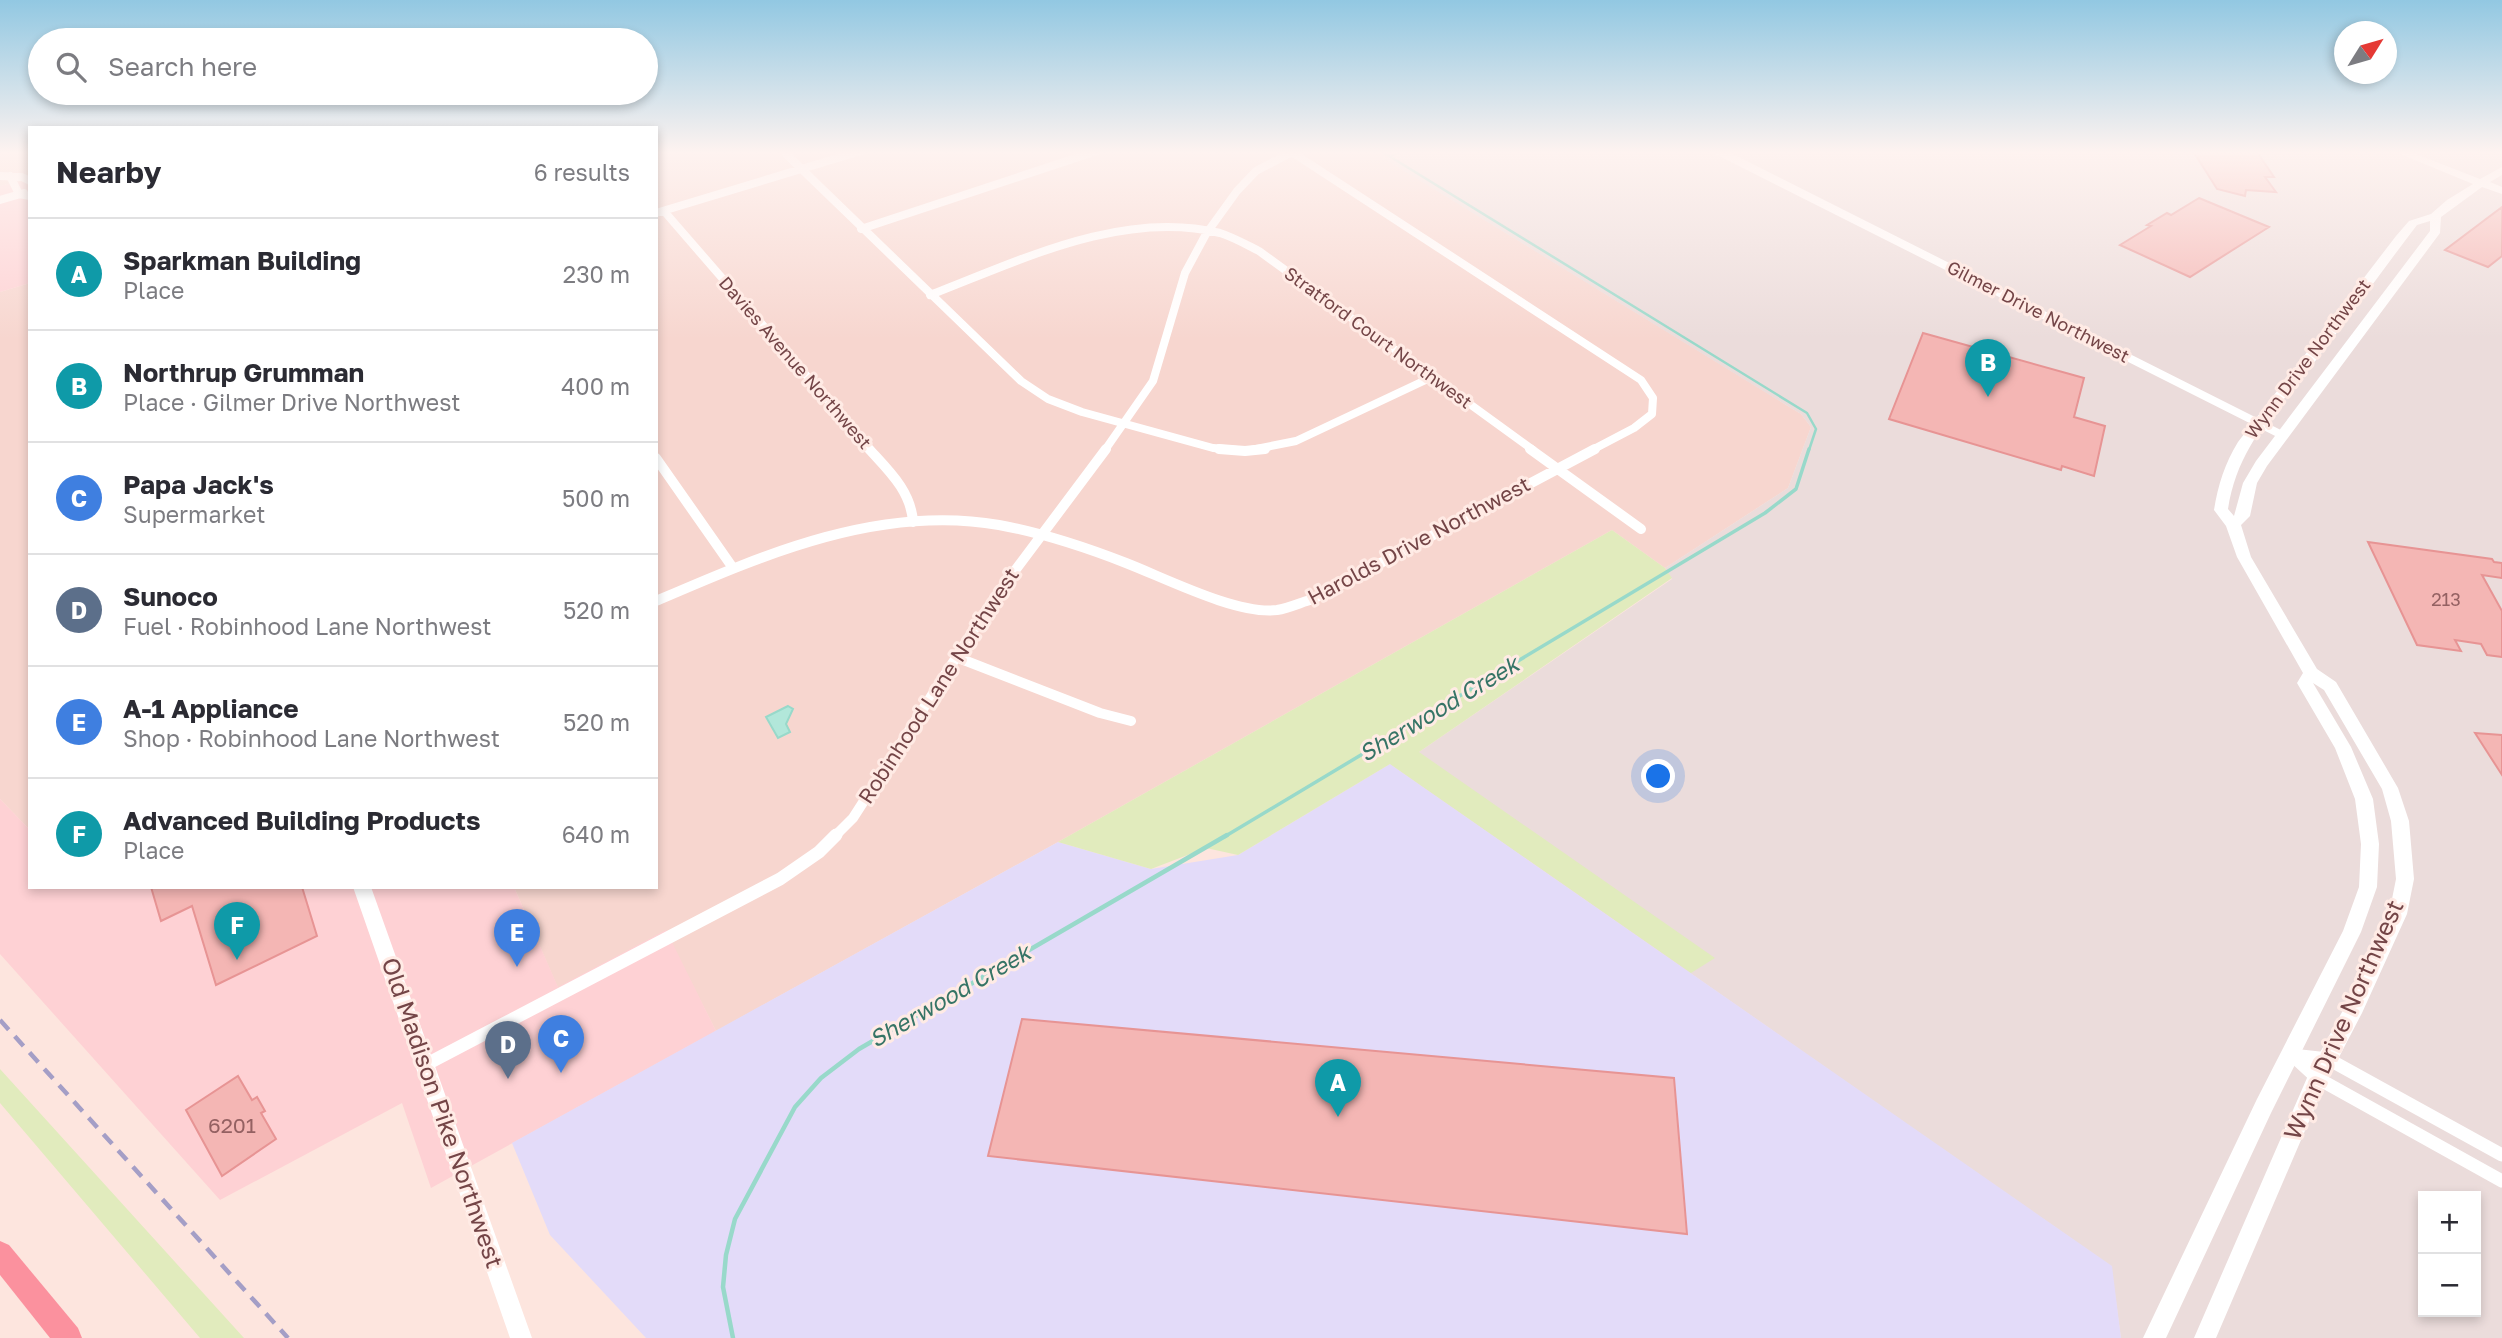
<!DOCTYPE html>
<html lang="en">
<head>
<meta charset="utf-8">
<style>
  body { margin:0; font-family:"Golos Text",sans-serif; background:#f7f7f7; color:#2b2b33 }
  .controls { position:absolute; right:21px; bottom:21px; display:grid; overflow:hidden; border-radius:0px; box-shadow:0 4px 10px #0003 }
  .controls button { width:63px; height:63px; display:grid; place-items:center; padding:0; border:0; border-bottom:2px solid #e1e1e2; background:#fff; color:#2b2b33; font:35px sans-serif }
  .compass { position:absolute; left:2334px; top:21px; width:63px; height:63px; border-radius:50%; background:#fff; box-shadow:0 4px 10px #0003; rotate:53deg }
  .you { position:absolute; left:1659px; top:777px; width:24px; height:24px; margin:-18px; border:5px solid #fff; border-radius:50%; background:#1a73e8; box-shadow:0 0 0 10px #1a73e833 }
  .badge { display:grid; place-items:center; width:46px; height:46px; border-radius:50%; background:#ee3d58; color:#fff; font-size:23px; font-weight:700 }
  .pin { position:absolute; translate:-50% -58px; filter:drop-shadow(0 2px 4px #0008) }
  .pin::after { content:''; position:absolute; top:37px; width:24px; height:21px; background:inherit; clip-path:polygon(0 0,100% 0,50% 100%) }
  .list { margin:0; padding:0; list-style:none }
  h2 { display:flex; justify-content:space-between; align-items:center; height:91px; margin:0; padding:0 28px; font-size:30px }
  h2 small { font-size:23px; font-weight:400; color:#7c7c81 }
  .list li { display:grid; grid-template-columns:46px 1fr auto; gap:21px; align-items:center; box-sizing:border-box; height:112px; padding:0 28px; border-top:2px solid #e1e1e2 }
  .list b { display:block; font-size:26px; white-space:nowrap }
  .list p { margin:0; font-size:23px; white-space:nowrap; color:#7c7c81 }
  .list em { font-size:23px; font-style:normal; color:#7c7c81 }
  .icon { flex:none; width:38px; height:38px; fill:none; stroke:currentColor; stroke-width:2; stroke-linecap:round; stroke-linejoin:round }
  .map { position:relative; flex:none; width:2502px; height:1338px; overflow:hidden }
  .search { position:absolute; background:#fff; box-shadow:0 4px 10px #0003; left:28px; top:28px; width:630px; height:77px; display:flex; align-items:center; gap:18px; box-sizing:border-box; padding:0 24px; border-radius:38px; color:#7c7c81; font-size:26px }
  .panel { position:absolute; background:#fff; box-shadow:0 4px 10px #0003; left:28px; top:126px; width:630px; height:763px; border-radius:0px }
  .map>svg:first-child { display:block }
  .residential { fill:#f7d6cf }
  .commercial { fill:#fed1d4 }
  .industrial { fill:#ebdcdb; fill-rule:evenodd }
  .education { fill:#e3dbf9 }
  .green { fill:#e1ebbd }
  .water { fill:#b2e7da; stroke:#98d9ca; stroke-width:2 }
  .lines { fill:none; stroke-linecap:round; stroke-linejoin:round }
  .stream-far2 { stroke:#98d9ca; stroke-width:2.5 }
  .stream-far1 { stroke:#98d9ca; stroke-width:3.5 }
  .stream { stroke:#98d9ca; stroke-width:4.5 }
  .building { fill:#f4b6b4; stroke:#e79494; stroke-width:2 }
  .street-far2 { stroke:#fff; stroke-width:8 }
  .street-far1 { stroke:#fff; stroke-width:10 }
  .street { stroke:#fff; stroke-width:13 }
  .secondary { fill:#fff; fill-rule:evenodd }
  .highway { fill:#fb919e; fill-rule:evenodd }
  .rail { stroke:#a49ec6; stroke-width:4.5; stroke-dasharray:13 9; stroke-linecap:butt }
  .labels { text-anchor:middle; stroke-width:6; stroke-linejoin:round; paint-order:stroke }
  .far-street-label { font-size:18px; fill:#744547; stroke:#ffebe5 }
  .number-label { font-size:18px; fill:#946162 }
  .street-label { font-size:21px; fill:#744547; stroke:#ffebe5 }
  .near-number-label { font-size:21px; fill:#946162 }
  .water-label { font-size:23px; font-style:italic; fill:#367466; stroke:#ffebe5 }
  .near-street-label { font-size:24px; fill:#744547; stroke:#ffebe5 }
</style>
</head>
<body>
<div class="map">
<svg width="2502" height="1338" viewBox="0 0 2502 1338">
  <rect width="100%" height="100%" fill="#fde5de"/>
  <path class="residential" d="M0,151h30v27l-30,8z
    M656,151h744l-16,7 417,256 10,13 -23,61 -123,80 -53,-38 -554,312 -342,189 -51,-100 -107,57 -44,-101h142z
    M30,283v547l-30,-31v-507z"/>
  <path class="commercial" d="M30,179v104l-30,9v-106z
    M0,799l30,31v57h484l44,100 108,-57 50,101 -285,157 -29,-85 -182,97 -220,-246z"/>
  <path class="industrial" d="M1400,151h1102v1187h-381l-10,-72 -721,-502 29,-12 253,-173 -7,-11 123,-80 23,-61 -10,-13 -418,-256zM2423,1196h53v116h-53z"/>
  <path class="education" d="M1390,764l722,502 9,72h-1475l-96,-103 -38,-92 546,-301 93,27 87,-14z"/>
  <path class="green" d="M1612,530l53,38 7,10 -253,174 296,206 -24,15 -301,-209 -152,91 -32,-7 -55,21 -93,-27z
    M0,1069l244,269h-44l-200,-235z"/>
  <path class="water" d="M788,706l5,3 -7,15 4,8 -12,6 -12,-21z"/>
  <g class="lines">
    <path class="stream-far2" d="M1381,151l426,262 9,16 -7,21
      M1390,156l14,-5"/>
    <path class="stream-far1" d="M1224,837l541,-324 31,-24 13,-40"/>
    <path class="stream" d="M733,1338l-10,-51 3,-32 9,-36 60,-112 26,-29 38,-29 368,-214"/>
  </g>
  <path class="building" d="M2193,151l64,1 17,25h-9l11,15 -30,-2 -1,6 -28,-7z
    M2199,198l70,29 -79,50 -70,-32 31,-19 -4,-1 20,-12 4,2z
    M2502,207v49l-14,11 -43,-17z
    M1923,333l161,45 -10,39 31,9 -11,50 -32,-10 -1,4 -172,-51z
    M2368,542l124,17 2,3 8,1v15l-20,-3 20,36v46l-15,-2 -6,-11 -26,-4 6,11 -44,-6z
    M2475,733l27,2v40z
    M151,887h151l15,49 -101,49 -24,-79 -31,15z
    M1022,1019l652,59 13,156 -699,-78z
    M238,1076l14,24 5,-3 8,14 -4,2 15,26 -54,37 -36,-66z"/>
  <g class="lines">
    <path class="street-far2" d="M783,151l238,230 27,18 34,13 131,36 24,2
      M1290,151l351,229 12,18 -1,16 -18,14 -42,22
      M1718,151l564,284
      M0,176l22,1 8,4
      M10,176l9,18 11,2
      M0,200l24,-7
      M664,211l207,239
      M656,213l205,-62
      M861,229l236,-78
      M930,295c89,-34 192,-86 290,-62 13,4 27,12 39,18l274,199
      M1105,450l48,-69 32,-108 21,-39 31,-43 19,-20 38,-20
      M1251,450l45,-9 136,-64"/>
    <path class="street-far1" d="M869,449c20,22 42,42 44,73
      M1219,449l26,2 20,-2
      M1530,449l111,80
      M656,458l77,110
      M656,601c107,-46 223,-97 343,-76 44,8 86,22 127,38 39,15 111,52 151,47 12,-2 25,-8 36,-11l282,-150
      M956,657l144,56 31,8
      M834,837l19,-19 140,-218 113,-151"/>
    <path class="street" d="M2292,1055l25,23 185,103
      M2292,1055l36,4 174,96
      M425,1065l355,-186 39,-27 17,-17"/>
    <path class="secondary" d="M2393,151h15l72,28 22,-12v8l-12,7 12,5v7l-20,-7 -41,30 -1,16 -173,233 -10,17 -7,33 -9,9 10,32 66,112 19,13 62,106 11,33 5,58 -7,35 -45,99 -37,71 -109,254h-22l116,-267 38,-70 41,-87 7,-35 -5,-58 -9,-32 -58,-99 -11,-7 38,64 22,52 6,45 -2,43 -16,45 -90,181 -105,225h-23l114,-239 86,-168 16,-44 2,-43 -6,-45 -20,-51 -38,-65 6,-10 -66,-116 -11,-31 -12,-16c4,-25 11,-47 24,-68l158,-206 13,-15 22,-7 16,-14 26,-16zM2430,221v10l-174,230 -13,22 -9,33 -6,-7c10,-66 53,-104 92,-154 33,-43 64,-87 97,-130z
      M353,887h18l161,451h-22z"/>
    <path class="highway" d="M0,1241l9,4 69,83 4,10h-32l-50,-63z"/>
    <path class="rail" d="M0,1020l288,318"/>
  </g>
  <linearGradient id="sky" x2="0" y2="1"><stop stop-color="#92c8e2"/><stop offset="0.45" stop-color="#fef3f0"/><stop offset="1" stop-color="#fef3f0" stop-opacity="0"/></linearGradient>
  <rect width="2502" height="339" fill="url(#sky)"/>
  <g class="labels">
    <g class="far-street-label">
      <text transform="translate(2038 312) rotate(27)" y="6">Gilmer Drive Northwest</text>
      <text transform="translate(1378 338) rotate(36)" y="6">Stratford Court Northwest</text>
      <text transform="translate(2308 359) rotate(-53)" y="6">Wynn Drive Northwest</text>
      <text transform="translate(795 363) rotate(49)" y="6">Davies Avenue Northwest</text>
    </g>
    <g class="number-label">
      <text x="2446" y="606">213</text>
    </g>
    <g class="street-label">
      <text transform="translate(1419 541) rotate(-28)" y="7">Harolds Drive Northwest</text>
      <text transform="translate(939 686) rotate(-57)" y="7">Robinhood Lane Northwest</text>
    </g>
    <g class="near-number-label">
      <text x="232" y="1133">6201</text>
    </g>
    <g class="water-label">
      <text transform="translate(1439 709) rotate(-31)" y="8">Sherwood Creek</text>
      <text transform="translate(950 996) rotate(-30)" y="8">Sherwood Creek</text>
    </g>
    <g class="near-street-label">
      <text transform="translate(2344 1020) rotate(-66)" y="8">Wynn Drive Northwest</text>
      <text transform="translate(442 1113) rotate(71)" y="8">Old Madison Pike Northwest</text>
    </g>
  </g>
</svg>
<div class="controls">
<button>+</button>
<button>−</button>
</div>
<svg class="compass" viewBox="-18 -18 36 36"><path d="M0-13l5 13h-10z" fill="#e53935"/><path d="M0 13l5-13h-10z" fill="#7c7c81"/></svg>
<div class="you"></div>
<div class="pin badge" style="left:1338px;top:1117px;background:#0f9aa8">A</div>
<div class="pin badge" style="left:1988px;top:397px;background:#0f9aa8">B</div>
<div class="pin badge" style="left:561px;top:1073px;background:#3f7fe0">C</div>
<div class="pin badge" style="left:508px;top:1079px;background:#5c6f8a">D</div>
<div class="pin badge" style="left:517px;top:967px;background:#3f7fe0">E</div>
<div class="pin badge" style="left:237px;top:960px;background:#0f9aa8">F</div>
<div class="search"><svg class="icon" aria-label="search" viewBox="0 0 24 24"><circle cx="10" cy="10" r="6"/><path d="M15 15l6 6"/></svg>Search here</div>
<section class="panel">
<h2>Nearby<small>6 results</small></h2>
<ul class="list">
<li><span class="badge" style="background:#0f9aa8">A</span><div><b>Sparkman Building</b><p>Place</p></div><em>230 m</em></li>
<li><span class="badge" style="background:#0f9aa8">B</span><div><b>Northrup Grumman</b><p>Place · Gilmer Drive Northwest</p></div><em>400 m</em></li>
<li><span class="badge" style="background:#3f7fe0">C</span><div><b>Papa Jack's</b><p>Supermarket</p></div><em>500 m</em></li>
<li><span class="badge" style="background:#5c6f8a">D</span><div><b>Sunoco</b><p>Fuel · Robinhood Lane Northwest</p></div><em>520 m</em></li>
<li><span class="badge" style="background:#3f7fe0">E</span><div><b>A-1 Appliance</b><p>Shop · Robinhood Lane Northwest</p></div><em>520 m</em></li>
<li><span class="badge" style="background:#0f9aa8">F</span><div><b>Advanced Building Products</b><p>Place</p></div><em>640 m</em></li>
</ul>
</section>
</div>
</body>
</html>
